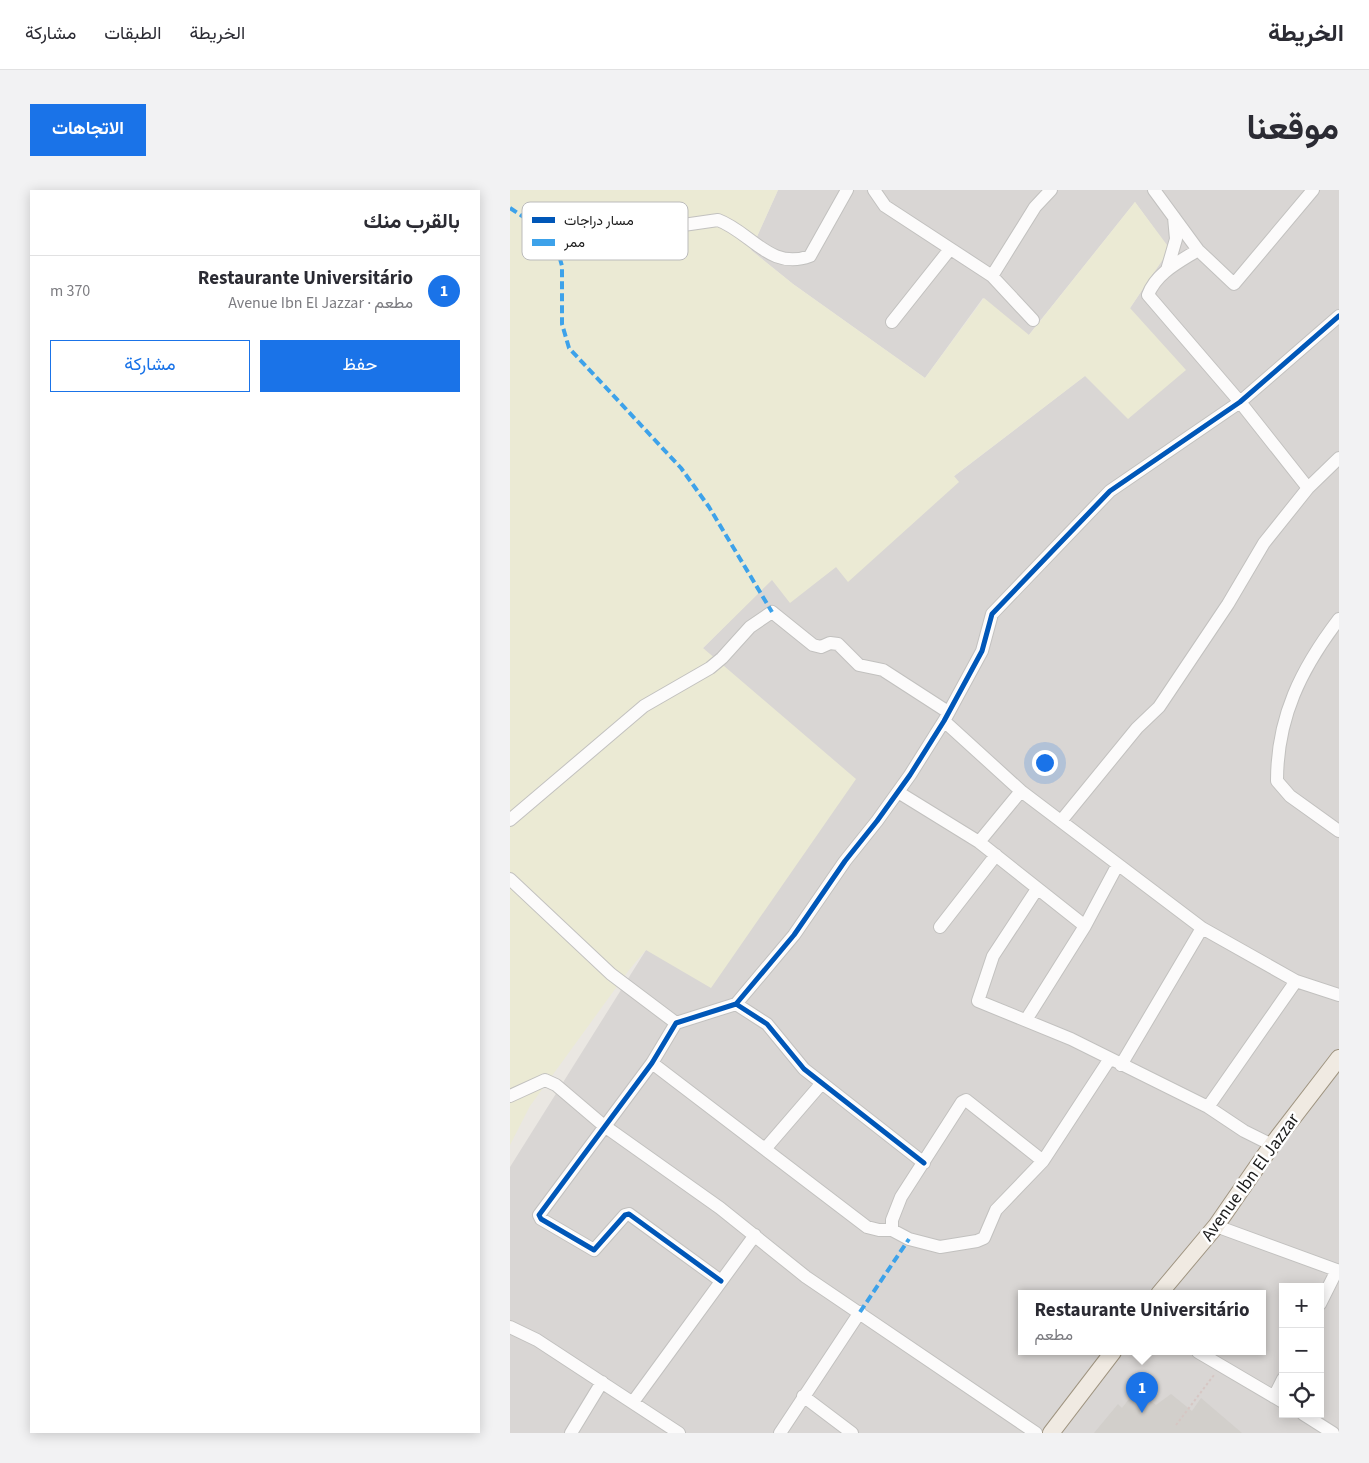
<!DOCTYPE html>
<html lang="ar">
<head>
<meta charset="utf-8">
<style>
  body { margin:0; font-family:"Source Sans 3",Vazirmatn,sans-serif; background:#f2f2f3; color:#2b2b33; direction:rtl }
  .controls { position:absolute; right:15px; bottom:15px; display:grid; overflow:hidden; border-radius:0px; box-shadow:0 2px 12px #0003 }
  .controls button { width:45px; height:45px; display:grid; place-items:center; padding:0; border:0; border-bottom:1px solid #e1e1e2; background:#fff; color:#2b2b33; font:25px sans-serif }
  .you { position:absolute; left:534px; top:572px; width:18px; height:18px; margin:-12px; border:4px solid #fff; border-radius:50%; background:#1a73e8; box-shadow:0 0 0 8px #1a73e833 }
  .badge { display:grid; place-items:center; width:32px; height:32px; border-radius:50%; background:#1a73e8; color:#fff; font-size:16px; font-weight:700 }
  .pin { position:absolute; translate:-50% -41px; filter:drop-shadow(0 1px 2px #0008) }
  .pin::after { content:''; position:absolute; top:26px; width:18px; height:15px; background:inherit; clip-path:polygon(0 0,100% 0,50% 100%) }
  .popup { position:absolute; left:508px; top:1100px; width:248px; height:65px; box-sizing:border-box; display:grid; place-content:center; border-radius:0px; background:#fff; filter:drop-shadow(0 1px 4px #0005); font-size:16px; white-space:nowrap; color:#7c7c81 }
  .popup b { font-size:19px; color:#2b2b33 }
  .popup::after { content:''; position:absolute; left:50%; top:100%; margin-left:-10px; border:10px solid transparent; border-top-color:#fff }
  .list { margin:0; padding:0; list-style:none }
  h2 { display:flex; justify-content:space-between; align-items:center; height:65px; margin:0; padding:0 20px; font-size:21px }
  h2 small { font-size:16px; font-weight:400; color:#7c7c81 }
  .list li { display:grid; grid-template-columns:32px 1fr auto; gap:15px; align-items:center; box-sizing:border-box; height:70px; padding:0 20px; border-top:1px solid #e1e1e2 }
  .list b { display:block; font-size:19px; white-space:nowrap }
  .list p { margin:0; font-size:16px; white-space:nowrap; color:#7c7c81 }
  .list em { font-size:16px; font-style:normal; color:#7c7c81 }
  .actions { display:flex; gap:10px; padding:15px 20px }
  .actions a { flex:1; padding:11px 0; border:1px solid #1a73e8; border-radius:0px; text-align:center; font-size:18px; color:#1a73e8 }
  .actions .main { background:#1a73e8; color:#fff }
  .icon { flex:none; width:28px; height:28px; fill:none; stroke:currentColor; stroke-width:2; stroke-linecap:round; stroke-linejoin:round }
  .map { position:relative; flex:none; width:829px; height:1243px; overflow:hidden; direction:ltr; border-radius:0px }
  header { display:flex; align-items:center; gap:30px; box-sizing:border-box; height:70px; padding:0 25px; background:#fff; border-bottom:1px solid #e1e1e2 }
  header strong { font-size:24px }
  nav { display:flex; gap:28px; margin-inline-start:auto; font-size:18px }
  .intro { display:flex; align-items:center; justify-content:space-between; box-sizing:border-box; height:120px; padding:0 30px }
  h1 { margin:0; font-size:35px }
  .button { padding:12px 22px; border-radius:0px; background:#1a73e8; color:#fff; font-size:18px; font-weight:700 }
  main { display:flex; gap:30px; padding:0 30px }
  aside { flex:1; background:#fff; border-radius:0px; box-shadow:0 2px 12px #0003 }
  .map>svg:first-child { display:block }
  .residential { fill:#d9d6d4; fill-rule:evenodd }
  .farmland { fill:#ebead4 }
  .building { fill:#d2cfcb }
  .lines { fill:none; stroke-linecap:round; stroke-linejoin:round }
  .minor-casing { stroke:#c2c1bf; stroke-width:14 }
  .major-casing { stroke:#9f9480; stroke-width:18 }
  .path { stroke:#d6c6c3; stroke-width:2; stroke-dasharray:2.5 2.5; stroke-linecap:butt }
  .minor { stroke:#fcfbfb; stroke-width:12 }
  .major { stroke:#f0eae2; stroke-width:16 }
  .quiet { stroke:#3da2ea; stroke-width:4; stroke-dasharray:8 4; stroke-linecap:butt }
  .cycleway-casing { stroke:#fff; stroke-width:8 }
  .cycleway { stroke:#0057b8; stroke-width:5 }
  .labels { text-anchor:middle; stroke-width:5; stroke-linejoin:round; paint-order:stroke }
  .street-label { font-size:18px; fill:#1b1b1b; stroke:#fff }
  .key { fill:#fff; stroke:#bbb; stroke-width:1 }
  .key-label { font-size:14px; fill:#1b1b1b }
</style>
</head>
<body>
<header>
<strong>الخريطة</strong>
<nav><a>الخريطة</a><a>الطبقات</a><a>مشاركة</a></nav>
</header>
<div class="intro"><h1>موقعنا</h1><a class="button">الاتجاهات</a></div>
<main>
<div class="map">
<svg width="829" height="1243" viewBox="0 0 829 1243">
  <rect width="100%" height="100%" fill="#eae7e2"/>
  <path class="residential" d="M268,0h561v1243h-829v-266l136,-217 57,-302 69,-69 18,23 296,-227 83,-126 -34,-47 -107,134 -45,-38 -58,80 -132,-94 -42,-34zM773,1097h37v127h-37zM512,1104h240v58h-240z"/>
  <path class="farmland" d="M0,0h268l-27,60 42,34 132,94 59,-80 45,37 106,-133 35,47 -40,59 56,62 -58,49 -43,-43 -131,100 5,6 -111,100 -12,-15 -46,36 -18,-23 -69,68 153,131 -145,209 -65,-38 -17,20 -99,136 -20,39z"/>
  <path class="building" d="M626,1200l20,15 15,-11 21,17 9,-13 41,35h-148l24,-29 4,4z"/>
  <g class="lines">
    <g class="minor-casing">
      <path id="minor" d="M364,0l11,16 107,70 41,44
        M644,0l44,60 36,34 79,-94
        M47,58l15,-7 146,-21c33,12 52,51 92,36l37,-66
        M688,60c-19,12 -42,23 -50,45l92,107 68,86
        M657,80l9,-31 -2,-22
        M482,86l43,-69 16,-17
        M382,132l58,-73
        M829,429c-38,50 -62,98 -62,162l13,15 49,35
        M434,531l77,70 181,137 94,53 43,14
        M511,601l-42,51 106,84
        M388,602l81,50
        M0,630l134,-114 66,-38 12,-10 28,-31 22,-15 41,33 8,2 9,-4 8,1 21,21 24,5 65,42
        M551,631l76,-93 22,-21 69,-103 36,-61 44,-55 31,-30
        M0,689l101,95 65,49
        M527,699l-44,67 -15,45 93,38 137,68 36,24 28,14
        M430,737l56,-72
        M226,814l58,-69 51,-74 32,-40 33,-46 34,-54 38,-70 10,-37 118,-123 130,-89 99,-86
        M516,830l59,-94 32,-60
        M142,873l215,164 12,3h13
        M611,875l81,-137
        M0,906l35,-16 11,5 47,40 117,83 86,69 230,156
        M698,917l88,-126
        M255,959l57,-66
        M533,971l-77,-61 -4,2 -61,95 -9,23v10l17,9 31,8 37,-6 7,-3 12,-28 47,-49 66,-101
        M706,1036l123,45
        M211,1091l-92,-67 -4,1 -31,35 -53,-31 -2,-4 113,-152 24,-40 60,-19 31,20 37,45 120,94
        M810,1114l17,-34
        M0,1137l27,13 142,93
        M688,1162l85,50
        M293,1206l49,37
        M764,1207l9,-18
        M123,1212l122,-167
        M793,1224l30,19
        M61,1243l31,-51
        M270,1243l80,-121"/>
    </g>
    <g class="major-casing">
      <path id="major" d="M649,1104l57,-68 56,-81 67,-87
        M541,1243l62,-81"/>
    </g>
    <path class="path" d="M666,1235l38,-50"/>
    <use href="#minor" class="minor"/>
    <use href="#major" class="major"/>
    <path class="quiet" d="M0,18l27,18 20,22 5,18v58l7,24 112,120 28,39 63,105
      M350,1122l49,-73"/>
    <g class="cycleway-casing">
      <path id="cycleway" d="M226,814l58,-69 51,-74 32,-40 33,-46 34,-54 38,-70 10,-37 118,-123 130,-89 99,-86
        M211,1091l-92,-67 -4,1 -31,35 -53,-31 -2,-4 113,-152 24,-40 60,-19 31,20 37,45 120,94"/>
    </g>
    <use href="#cycleway" class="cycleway"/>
  </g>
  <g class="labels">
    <g class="street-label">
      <text transform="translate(740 987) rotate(-54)" y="6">Avenue Ibn El Jazzar</text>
    </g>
  </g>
  <rect x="12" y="12" width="166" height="58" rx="8" class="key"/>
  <rect x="22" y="27" width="23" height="6" fill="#0057b8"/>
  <rect x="22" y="49" width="23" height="7" fill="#3da2ea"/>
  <g class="key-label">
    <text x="54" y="35">مسار دراجات</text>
    <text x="54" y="57">ممر</text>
  </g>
</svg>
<div class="controls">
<button>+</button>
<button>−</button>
<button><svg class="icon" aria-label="locate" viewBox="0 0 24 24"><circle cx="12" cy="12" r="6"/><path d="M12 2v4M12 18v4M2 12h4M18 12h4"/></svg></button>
</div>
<div class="you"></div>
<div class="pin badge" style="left:632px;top:1223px">1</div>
<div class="popup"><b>Restaurante Universitário</b>مطعم</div>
</div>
<aside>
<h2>بالقرب منك<small></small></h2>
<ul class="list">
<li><span class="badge">1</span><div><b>Restaurante Universitário</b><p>مطعم · Avenue Ibn El Jazzar</p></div><em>370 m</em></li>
</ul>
<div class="actions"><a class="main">حفظ</a><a>مشاركة</a></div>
</aside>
</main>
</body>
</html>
